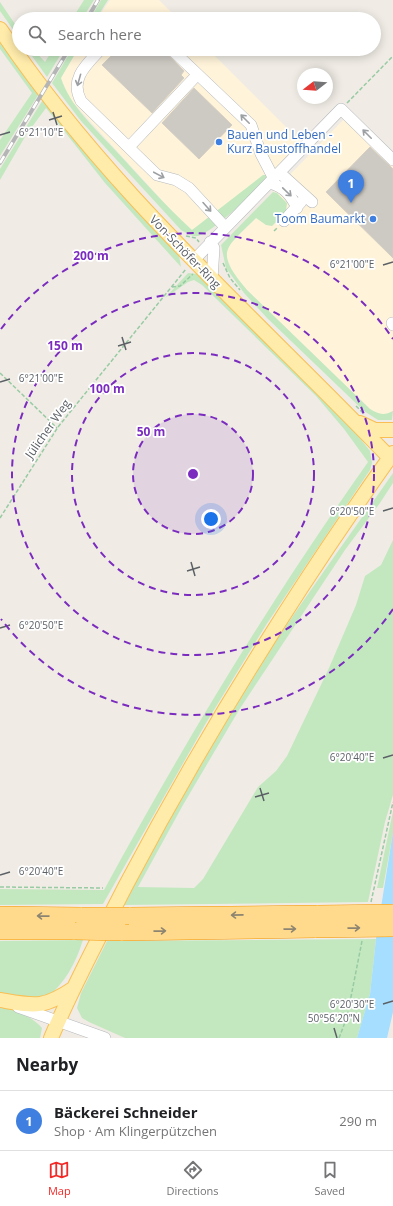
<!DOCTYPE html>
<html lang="en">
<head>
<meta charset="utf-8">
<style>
  body { margin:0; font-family:"Open Sans",sans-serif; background:#f6f6f6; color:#202124 }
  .compass { position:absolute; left:297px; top:68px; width:36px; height:36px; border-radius:50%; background:#fff; box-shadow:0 2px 10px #0003; rotate:253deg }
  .you { position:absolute; left:211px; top:519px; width:14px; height:14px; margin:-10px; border:3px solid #fff; border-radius:50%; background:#1a73e8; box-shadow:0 0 0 6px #1a73e833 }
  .badge { display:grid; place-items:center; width:26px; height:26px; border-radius:50%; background:#f32927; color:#fff; font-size:13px; font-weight:700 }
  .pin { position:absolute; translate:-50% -33px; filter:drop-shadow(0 1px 2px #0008) }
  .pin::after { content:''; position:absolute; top:21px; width:14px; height:12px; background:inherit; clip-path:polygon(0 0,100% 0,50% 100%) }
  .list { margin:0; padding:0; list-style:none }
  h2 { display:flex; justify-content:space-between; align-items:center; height:52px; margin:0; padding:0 16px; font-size:17px }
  h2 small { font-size:13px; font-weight:400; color:#757577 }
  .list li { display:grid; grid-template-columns:26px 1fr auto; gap:12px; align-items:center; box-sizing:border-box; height:60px; padding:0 16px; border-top:1px solid #e0e0e0 }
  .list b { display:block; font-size:15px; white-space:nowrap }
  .list p { margin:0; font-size:13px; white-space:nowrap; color:#757577 }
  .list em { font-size:13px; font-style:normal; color:#757577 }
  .icon { flex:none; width:22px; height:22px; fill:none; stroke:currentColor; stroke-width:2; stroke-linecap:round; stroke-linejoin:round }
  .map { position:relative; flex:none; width:393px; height:1038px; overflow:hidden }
  .search { position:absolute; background:#fff; box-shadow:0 2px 10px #0003; left:12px; right:12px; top:12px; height:44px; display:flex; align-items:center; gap:10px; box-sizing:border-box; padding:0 14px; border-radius:22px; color:#757577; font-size:15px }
  .sheet { height:112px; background:#fff }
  nav { display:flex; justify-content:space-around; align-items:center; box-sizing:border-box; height:56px; border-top:1px solid #e0e0e0; background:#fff; font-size:11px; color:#757577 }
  nav a { display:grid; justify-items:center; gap:2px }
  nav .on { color:#f32927 }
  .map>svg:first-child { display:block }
  .commercial { fill:#fff4da }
  .green { fill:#c3e8c0 }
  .water { fill:#a5deff }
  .building { fill:#cdc9c3; stroke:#d5cec2 }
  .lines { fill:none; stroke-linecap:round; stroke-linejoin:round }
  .minor-casing { stroke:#b5b8bc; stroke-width:12 }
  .major-casing { stroke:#f9bf54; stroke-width:16 }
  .highway-casing { stroke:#f49600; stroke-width:18 }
  .path { stroke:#98caa3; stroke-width:1.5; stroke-dasharray:4 2; stroke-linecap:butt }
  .minor { stroke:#fff; stroke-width:11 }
  .major { stroke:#ffebaa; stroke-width:14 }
  .highway { stroke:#ffda8c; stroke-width:17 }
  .rail-casing { stroke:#b4b5b6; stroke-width:4 }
  .rail { stroke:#fff; stroke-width:2.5; stroke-dasharray:8; stroke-linecap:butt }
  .highway-bridge-casing { stroke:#f49600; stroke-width:18; stroke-linecap:butt }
  .highway-bridge { stroke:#ffda8c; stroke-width:17 }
  .oneway { stroke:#9da0a3 }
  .oneway2 { stroke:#8d8571 }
  .ticks { fill:none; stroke:#5c6166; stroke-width:1.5 }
  .ring { fill:none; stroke:#7b2cbf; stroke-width:2; stroke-dasharray:7 5 }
  .shop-dot { fill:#3f7fe0; stroke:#fff; stroke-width:1.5 }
  .labels { text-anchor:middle; stroke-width:3.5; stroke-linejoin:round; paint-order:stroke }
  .shop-label { font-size:12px; fill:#366cbe; stroke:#fff; text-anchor:start }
  .street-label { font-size:12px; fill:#5c6166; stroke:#fff }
  .ticks-label { font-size:10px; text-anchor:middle; fill:#5c6166; stroke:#fff; stroke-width:3.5; stroke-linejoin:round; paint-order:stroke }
  .centre { fill:#7b2cbf; stroke:#fff; stroke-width:2 }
  .ring-label { font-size:12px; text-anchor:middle; font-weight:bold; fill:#7b2cbf; stroke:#fff; stroke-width:3.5; stroke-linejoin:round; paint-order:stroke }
</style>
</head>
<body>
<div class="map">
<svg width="393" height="1038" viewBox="0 0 393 1038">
  <rect width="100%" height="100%" fill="#f0ece5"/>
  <path class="commercial" d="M110,0h49l19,19h-81z
    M78,49h130l95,95 -36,35 -63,45 -14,7 -134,-147z
    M351,112l42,41v258l-9,4 -7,-2 -7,-4 -123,-119 -14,-17 -7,-18 3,-10 28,-28 9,8 11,-32 -4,-1z"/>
  <path class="green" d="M84,0h10l-12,19h-10z
    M101,0h7l-12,19h-6z
    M0,2l19,28v8l-19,-27z
    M0,38l40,54 -40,64v-16l32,-47 -32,-44z
    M27,49h6l12,13 8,-13h11l-17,28z
    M72,49h6l-17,29c9,28 35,51 55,73 25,27 49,54 76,79l71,-55h10c-13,12 -61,58 -75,61 -6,1 -12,-3 -17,-6l-100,-109 -29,-38z
    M44,98l88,108 47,49 2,12 -76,-84 -59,-75 -20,27 -26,45v-11z
    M273,192l4,1 10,10 -1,9 -14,14 -6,-1 -10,-7c-31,31 -42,33 -9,72l123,119c8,5 14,7 23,2l-1,9h-14l-14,-9 -97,-93 -23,-25 -18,-25 -5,-23z
    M188,273l9,1 9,8 142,141 22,28 2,12 -2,7 -104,155 -60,98 -103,181 -103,1v-16l104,1c80,-147 167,-291 264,-428l-24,-33 -28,-33 -114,-111 -8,-5 -6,2 -23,16z
    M393,473v10l-13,20 -35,47 -106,160 -56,95 -45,82 56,1 9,-9 55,-92 18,-16 11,-15 42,-88 27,-63 9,-29 16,-11 12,-25v255l-8,27 -17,80 -244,3c37,-70 74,-140 115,-207 48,-77 102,-150 154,-225z
    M393,811v22l-10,55h-6z
    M376,939l-6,55 -13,44h-232l-36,-16 -7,-4 -5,-10 4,-15 26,-52z
    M83,940c-7,23 -19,45 -38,59l-45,-4v-54z
    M0,1005c14,5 32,11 42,23l-2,10h-40z"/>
  <path class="water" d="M393,832v180l-6,26h-30l13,-44 6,-55z"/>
  <path class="building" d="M118,49h44l22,22 -3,4 3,3 -32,35 -50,-48z
    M194,88l38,37 -33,34 -37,-36z
    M370,147l23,22v89l-67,-66z"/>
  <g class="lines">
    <g class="minor-casing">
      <path id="minor" d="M101,49c-14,15 -32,30 -20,52l76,74 19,5 13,8 36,39
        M171,49l80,76 10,29 13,25
        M129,147l68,-72
        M280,173l32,29
        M270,183c14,4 21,12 27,25
        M284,221l17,-19
        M210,242l4,6 -2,31
        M193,261l148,-152 52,51
        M392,323l1,2
        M18,1007l87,31"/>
    </g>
    <g class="major-casing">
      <path id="major" d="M0,29c108,162 256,289 390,429
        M360,423l15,7h18
        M0,1000c35,6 43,9 74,-12
        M51,1038c22,-52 49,-102 75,-153 79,-150 169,-294 267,-432"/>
    </g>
    <g class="highway-casing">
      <path id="highway" d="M0,915l82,1
        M129,916l189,-2
        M0,931h75
        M121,932l195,-3"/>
    </g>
    <path class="path" d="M347,103l46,-47
      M274,231l4,-4
      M186,236l10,2 3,4
      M223,263l7,15 10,12
      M172,287l8,-1 13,-12
      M0,373l57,55
      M356,406l7,7
      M0,518l58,-91 128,-158
      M0,887l103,1
      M371,902l22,-100
      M339,1038l8,-21 15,-76"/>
    <use href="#minor" class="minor"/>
    <use href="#major" class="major"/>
    <use href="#highway" class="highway"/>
    <g class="rail-casing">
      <path id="rail" d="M87,19l11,-19
        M0,163l69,-114"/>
    </g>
    <use href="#rail" class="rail"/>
    <g class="highway-bridge-casing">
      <path id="highway-bridge" d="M318,914l75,-1
        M82,916h47
        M316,929l77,-1
        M75,931l46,1"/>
    </g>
    <use href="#highway-bridge" class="highway-bridge"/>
  </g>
  <defs><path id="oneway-shaft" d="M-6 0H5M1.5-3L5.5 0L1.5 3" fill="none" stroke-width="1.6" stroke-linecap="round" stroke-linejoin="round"/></defs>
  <g class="oneway">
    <use href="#oneway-shaft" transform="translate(79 80) rotate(106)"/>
    <use href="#oneway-shaft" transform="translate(245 119) rotate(-135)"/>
    <use href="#oneway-shaft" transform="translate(367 134) rotate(-135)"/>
    <use href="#oneway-shaft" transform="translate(159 175) rotate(28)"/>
    <use href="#oneway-shaft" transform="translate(287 192) rotate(44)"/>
    <use href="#oneway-shaft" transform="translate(207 207) rotate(48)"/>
  </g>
  <g class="oneway2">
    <use href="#oneway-shaft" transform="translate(237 915) rotate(179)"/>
    <use href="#oneway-shaft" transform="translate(43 916) rotate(-179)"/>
    <use href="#oneway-shaft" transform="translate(354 928) rotate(-1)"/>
    <use href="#oneway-shaft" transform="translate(290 929) rotate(-1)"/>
    <use href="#oneway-shaft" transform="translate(160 931) rotate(-1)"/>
  </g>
  <path class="ticks" d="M53,112l4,13M49,120l13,-4M0,135l10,-3M383,265l10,-3M122,337l4,13M118,346l13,-4M0,382l10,-3M383,511l10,-3M191,562l4,14M187,571l13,-4M0,628l10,-3M383,758l10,-3M260,788l4,13M255,797l14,-4M0,875l10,-3M383,1004l10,-3M334,1028l3,10"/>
  <circle cx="193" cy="474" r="60" fill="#7b2cbf" fill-opacity=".12"/>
  <g class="ring">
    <circle cx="193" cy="474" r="60"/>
    <circle cx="193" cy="474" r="121"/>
    <circle cx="193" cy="474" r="181"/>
    <path d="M393 609A241 241 0 0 1 1 619M1 329A241 241 0 0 1 393 339"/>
  </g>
  <g class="shop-dot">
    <circle cx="219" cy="142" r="4"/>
    <circle cx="373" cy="219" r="4"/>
  </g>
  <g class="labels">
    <g class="shop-label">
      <text x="227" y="139">Bauen und Leben -<tspan x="227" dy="14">Kurz Baustoffhandel</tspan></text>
      <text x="365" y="223" text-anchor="end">Toom Baumarkt</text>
    </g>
    <g class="street-label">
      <text transform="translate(185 252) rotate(46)" y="4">Von-Schöfer-Ring</text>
      <text transform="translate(48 429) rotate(-55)" y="4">Jülicher Weg</text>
    </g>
  </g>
  <g class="ticks-label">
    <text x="41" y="136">6°21'10"E</text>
    <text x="352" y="268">6°21'00"E</text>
    <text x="41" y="382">6°21'00"E</text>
    <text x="352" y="515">6°20'50"E</text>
    <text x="41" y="629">6°20'50"E</text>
    <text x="352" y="761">6°20'40"E</text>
    <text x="41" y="875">6°20'40"E</text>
    <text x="352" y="1008">6°20'30"E</text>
    <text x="334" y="1022">50°56'20"N</text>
  </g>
  <circle cx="193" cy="474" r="6" class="centre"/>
  <g class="ring-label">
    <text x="91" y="260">200 m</text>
    <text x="65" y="350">150 m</text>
    <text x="107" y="393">100 m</text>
    <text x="151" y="436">50 m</text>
  </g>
</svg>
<svg class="compass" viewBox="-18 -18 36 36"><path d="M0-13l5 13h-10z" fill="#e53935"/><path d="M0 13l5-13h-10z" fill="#757577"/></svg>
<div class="you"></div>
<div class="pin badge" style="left:351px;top:203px;background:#3f7fe0">1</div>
<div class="search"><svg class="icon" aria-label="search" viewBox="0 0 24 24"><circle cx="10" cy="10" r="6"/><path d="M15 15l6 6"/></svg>Search here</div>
</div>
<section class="sheet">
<h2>Nearby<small></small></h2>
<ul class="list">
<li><span class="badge" style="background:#3f7fe0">1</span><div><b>Bäckerei Schneider</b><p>Shop · Am Klingerpützchen</p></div><em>290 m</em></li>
</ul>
</section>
<nav>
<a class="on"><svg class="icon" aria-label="map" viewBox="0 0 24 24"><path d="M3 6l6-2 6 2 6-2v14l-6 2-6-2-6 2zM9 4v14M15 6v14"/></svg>Map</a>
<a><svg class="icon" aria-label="directions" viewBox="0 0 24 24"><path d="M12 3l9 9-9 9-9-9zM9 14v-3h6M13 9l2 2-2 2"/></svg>Directions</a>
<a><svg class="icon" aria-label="saved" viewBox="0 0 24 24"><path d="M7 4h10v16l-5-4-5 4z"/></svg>Saved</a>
</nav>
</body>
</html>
